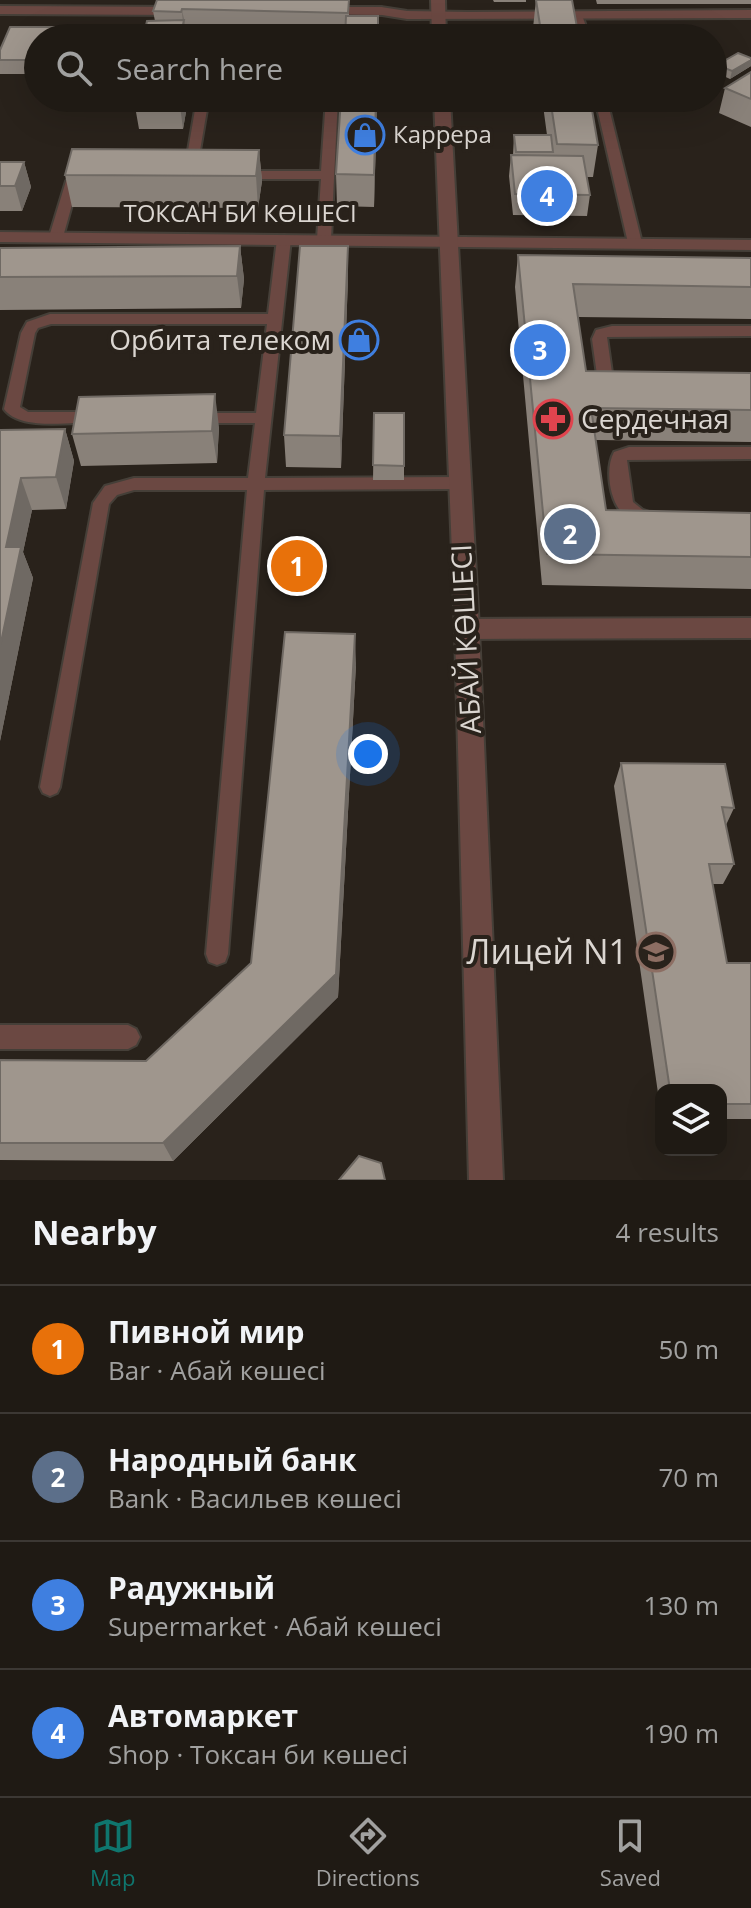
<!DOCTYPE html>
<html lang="en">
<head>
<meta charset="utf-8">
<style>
  body { margin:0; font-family:"Open Sans",sans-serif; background:#27231d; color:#f1f3f6 }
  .controls { position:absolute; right:24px; bottom:24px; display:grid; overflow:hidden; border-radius:16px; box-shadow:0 8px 32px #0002 }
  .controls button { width:72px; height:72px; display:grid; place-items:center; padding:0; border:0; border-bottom:2px solid #3c3834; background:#1f1a14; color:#f1f3f6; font:40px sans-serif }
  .you { position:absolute; left:368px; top:754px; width:28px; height:28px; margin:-20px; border:6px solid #fff; border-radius:50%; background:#1a73e8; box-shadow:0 0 0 12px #1a73e833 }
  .badge { display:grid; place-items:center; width:52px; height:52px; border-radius:50%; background:#0f766e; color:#fff; font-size:26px; font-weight:700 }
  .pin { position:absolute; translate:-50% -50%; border:4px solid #fff; box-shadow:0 2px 8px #0006 }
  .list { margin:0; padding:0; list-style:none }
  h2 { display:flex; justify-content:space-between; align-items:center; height:104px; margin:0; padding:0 32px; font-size:34px }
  h2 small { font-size:26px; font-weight:400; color:#a1a1a0 }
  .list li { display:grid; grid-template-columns:52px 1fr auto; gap:24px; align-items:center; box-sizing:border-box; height:128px; padding:0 32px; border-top:2px solid #3c3834 }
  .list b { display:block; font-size:30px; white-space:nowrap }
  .list p { margin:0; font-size:26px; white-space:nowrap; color:#a1a1a0 }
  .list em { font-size:26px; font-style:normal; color:#a1a1a0 }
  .icon { flex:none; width:44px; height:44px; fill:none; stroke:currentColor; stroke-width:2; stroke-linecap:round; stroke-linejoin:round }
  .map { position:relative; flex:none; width:751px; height:1180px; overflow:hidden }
  .search { position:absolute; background:#1f1a14; box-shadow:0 8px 32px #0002; left:24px; right:24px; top:24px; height:88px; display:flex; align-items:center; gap:20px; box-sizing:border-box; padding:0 28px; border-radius:44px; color:#a1a1a0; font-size:30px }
  .sheet { height:616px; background:#1f1a14 }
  nav { display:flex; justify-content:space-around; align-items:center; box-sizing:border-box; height:112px; border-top:2px solid #3c3834; background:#1f1a14; font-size:22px; color:#a1a1a0 }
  nav a { display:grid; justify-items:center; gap:4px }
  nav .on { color:#0f766e }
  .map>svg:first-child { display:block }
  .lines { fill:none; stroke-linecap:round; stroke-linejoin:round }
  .service-casing { stroke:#453f38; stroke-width:4 }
  .pedestrian-casing { stroke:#453f38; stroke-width:4 }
  .minor-casing { stroke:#453f38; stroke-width:4 }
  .tertiary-casing { stroke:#453f38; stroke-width:4 }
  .service { fill:#6b4842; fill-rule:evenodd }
  .pedestrian { fill:#6b4842; fill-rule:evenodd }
  .minor { fill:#6b4842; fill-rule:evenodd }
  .tertiary { fill:#6b4842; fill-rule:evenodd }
  .wall { fill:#898179 }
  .shaded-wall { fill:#6f6963 }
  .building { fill:#9f968d; stroke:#6f6963; stroke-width:2 }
  .labels { text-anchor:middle; stroke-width:8; stroke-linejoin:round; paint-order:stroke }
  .far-poi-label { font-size:24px; fill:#dbd6d1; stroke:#29221b; text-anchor:start }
  .far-street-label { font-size:24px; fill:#dbd6d1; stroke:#29221b }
  .poi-label { font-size:28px; fill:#dbd6d1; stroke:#29221b; text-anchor:end }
  .street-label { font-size:28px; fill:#dbd6d1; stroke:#29221b }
  .near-poi-label { font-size:34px; fill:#dbd6d1; stroke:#29221b; text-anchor:end }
</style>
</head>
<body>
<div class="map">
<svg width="751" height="1180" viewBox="0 0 751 1180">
  <rect width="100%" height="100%" fill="#29221b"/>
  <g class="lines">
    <g class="service-casing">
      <path id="service" d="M577,12l5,3 8,23h-12l-6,-23z
        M197,98h12l-13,76 -6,4 -6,-4z
        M326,98h12l-7,141 -7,4 -7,-4 4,-60h-85l-6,-4 6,-4h85z
        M604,108l6,4 32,131 -7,4 -7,-4 -30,-131z
        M76,172l11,3 -9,8 -15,54 -2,3h-10l-2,-3 17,-56z
        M284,235l7,4 -26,239 193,-1 8,6 -8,6 -194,1 -36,464 -3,8 -8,3 -8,-3 -3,-8 41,-464h-113l-17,5 -8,9 -49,283 -3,6 -7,3 -7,-3 -3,-6 53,-284 12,-17 29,-8h114l7,-55h-60l-8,-5 8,-5h61l11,-89h-216l-13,4 -3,5 -15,74 8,5h69l8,5 -8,5c-26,0 -77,9 -93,-13l17,-76 6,-11 23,-8h218l9,-75z
        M612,326h139v10l-144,1 6,43 10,10 -8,5 -17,-13 -6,-43 4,-9z
        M629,447h122v12l-124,1 6,42 10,8 12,4 3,4 -9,6c-9,-2 -18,-3 -25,-9 -15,-14 -19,-47 -10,-63z
        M0,1025h128l8,4 4,8 -4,8 -8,4h-128z"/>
    </g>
    <g class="pedestrian-casing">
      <path id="pedestrian" d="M0,6l186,1 7,4 -7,4 -186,-1z
        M319,7h62l7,4 -7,4 -67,-1v-6z"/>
    </g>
    <g class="minor-casing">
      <path id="minor" d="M381,7l26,4 61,1 283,-2v8l-344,1 -31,-5v-6z
        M0,232l751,8v10l-751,-8z
        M751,618v20l-284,1 -9,-3 -3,-7 3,-7 9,-3z"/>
    </g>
    <g class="tertiary-casing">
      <path id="tertiary" d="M431,0h14l1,38h-14z
        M434,98h16l29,531 24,551h-34l-14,-551z"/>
    </g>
    <use href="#service" class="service"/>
    <use href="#pedestrian" class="pedestrian"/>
    <use href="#minor" class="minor"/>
    <use href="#tertiary" class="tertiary"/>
  </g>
  <path class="wall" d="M157,0h192v16l29,22h-240l17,-17 -2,-10z
    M493,0h33v2h-32z
    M536,0l43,38h-45l-1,-10z
    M596,0h155v4h-154z
    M59,27l3,11h-24v36h-38v-24z
    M717,65l34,1 -21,13 -15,-7z
    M751,72v55l-32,-14 6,-25z
    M132,98h52l2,14 -3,17h-44l-3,-17h-2z
    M341,98h36l-3,109 -37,-1 -1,-32z
    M542,98h48l8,47 -5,32h-6l3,18 -3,21 -74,-1 -4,-39 2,-21h2l1,-20h33z
    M668,98h23v2h-22z
    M259,150l3,31 -4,27 -186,-1 -7,-32z
    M0,162h24l7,25 -9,24h-22z
    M240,246l4,33 -3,29 -241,2v-62z
    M518,255l233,3v61l-173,-2 8,54 165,2v69l-155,-2 10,70 145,3v76l-209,-4 -27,-298z
    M348,278l-7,190 -55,-1 -2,-32z
    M374,413h30v67h-31z
    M219,427l-2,36 -136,3 -9,-32z
    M65,429l9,32 -8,48 -34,1 -9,42 10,26 -33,163v-311z
    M356,664l-18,333 -165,164 -173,-1v-100l146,1 105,-98z
    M621,763l113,45 -8,17 8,39 -11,20h-11l15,79h24v156h-30v-29h-60v24l-47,-328z"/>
  <path class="shaded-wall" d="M182,9l2,11 2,18h-4l1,-14z
    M59,27l3,11h-7z
    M751,60v6l-21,13 2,-8z
    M179,98h5l2,14 -3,17z
    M376,98h1l-3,109v-32z
    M259,150l3,31 -4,27 -2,-32z
    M24,162l7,25 -9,24 -7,-25z
    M240,246l4,33 -3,29 -4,-32z
    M348,246v32l-7,190 -1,-32z
    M215,394l4,33 -2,36 -5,-32z
    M65,429l9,32 -8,48 -10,-32z
    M21,478l11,32 -9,42 10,26 -33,163v-94l6,-100z
    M355,634l1,30 -18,333 -165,164 -10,-18 173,-169z"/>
  <path class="building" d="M157,0h192l-1,13 -166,-4 -1,3 -28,-1z
    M536,0h36l7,38h-37z
    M346,16h32v22h-33z
    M184,20l-3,14h-5v4h-38l2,-8h5l2,-9z
    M10,27h49l-4,11h-17v22h-38v-10z
    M738,53l13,5v2l-19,11 -15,-6z
    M751,72v27l-26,-11z
    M341,98h35l-2,77 -38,-1z
    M550,98h40l8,47 -41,-1z
    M514,135h37l2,17h-37z
    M72,149l187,1 -3,26 -191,-1z
    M511,155l72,1 7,39 -75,-1z
    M0,162h24l-9,24h-15z
    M240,246l-3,30 -237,1v-29z
    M300,246h48l-8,190 -56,-1z
    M518,255l233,3v29l-178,-3 13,87 165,2v37l-160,-2 15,102 145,3v44l-204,-3z
    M215,394l-3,37 -140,3 7,-37z
    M374,413h30v53l-31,-1z
    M65,429l-9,48 -35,1 -15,69h15l-21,100v-217z
    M285,632l70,2 -19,340 -173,169h-163v-83l146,1 105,-98z
    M621,763l104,1 9,44 -12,-1 12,57h-25l18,99h24v141h-30v-14h-51z
    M359,1156l22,7 4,17h-46z"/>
  <defs>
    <g id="shop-ring" transform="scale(2)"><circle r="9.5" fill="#29221b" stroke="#3f7fe0" stroke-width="1.5"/><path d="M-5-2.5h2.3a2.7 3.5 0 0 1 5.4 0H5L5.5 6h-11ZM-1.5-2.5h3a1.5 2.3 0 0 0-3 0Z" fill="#3f7fe0"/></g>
    <g id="pharmacy-ring" transform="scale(2)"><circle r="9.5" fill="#29221b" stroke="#e0444e" stroke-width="1.5"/><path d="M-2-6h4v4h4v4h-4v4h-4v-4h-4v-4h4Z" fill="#e0444e"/></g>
    <g id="school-ring" transform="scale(2)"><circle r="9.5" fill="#29221b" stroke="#8d6e63" stroke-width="1.5"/><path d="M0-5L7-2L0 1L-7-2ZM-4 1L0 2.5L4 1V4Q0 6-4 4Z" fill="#8d6e63"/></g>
  </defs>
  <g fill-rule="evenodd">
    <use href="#shop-ring" x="365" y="135"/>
    <use href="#shop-ring" x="359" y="340"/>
    <use href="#pharmacy-ring" x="553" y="419"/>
    <use href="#school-ring" x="656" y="952"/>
  </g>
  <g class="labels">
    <g class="far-poi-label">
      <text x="393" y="143">Каррера</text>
    </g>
    <g class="far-street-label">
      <text x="240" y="222">ТОКСАН БИ КӨШЕСІ</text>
    </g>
    <g class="poi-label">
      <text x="331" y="350">Орбита телеком</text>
      <text x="581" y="429" text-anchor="start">Сердечная</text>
    </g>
    <g class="street-label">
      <text transform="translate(466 639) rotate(-93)" y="10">АБАЙ КӨШЕСІ</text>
    </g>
    <g class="near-poi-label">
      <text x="628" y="964">Лицей N1</text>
    </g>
  </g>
</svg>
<div class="controls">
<button><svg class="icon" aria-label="layers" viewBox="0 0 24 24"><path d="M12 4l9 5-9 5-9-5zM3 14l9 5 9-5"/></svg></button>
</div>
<div class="you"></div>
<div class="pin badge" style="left:297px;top:566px;background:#e8710a">1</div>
<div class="pin badge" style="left:570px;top:534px;background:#5c6f8a">2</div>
<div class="pin badge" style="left:540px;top:350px;background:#3f7fe0">3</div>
<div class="pin badge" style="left:547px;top:196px;background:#3f7fe0">4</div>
<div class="search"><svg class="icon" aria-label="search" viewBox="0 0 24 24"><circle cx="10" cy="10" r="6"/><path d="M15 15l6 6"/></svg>Search here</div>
</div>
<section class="sheet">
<h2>Nearby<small>4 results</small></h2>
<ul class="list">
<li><span class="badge" style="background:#e8710a">1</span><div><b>Пивной мир</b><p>Bar · Абай көшесі</p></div><em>50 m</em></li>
<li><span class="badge" style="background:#5c6f8a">2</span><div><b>Народный банк</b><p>Bank · Васильев көшесі</p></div><em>70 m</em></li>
<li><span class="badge" style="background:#3f7fe0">3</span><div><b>Радужный</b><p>Supermarket · Абай көшесі</p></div><em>130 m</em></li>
<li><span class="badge" style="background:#3f7fe0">4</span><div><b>Автомаркет</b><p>Shop · Токсан би көшесі</p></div><em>190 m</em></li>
</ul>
</section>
<nav>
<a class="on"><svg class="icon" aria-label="map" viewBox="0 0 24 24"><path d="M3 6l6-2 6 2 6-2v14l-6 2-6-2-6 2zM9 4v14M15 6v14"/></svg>Map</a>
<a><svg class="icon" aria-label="directions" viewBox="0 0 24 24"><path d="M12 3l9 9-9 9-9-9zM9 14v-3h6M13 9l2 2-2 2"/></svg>Directions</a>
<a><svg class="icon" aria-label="saved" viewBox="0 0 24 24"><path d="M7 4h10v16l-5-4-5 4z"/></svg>Saved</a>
</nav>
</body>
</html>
